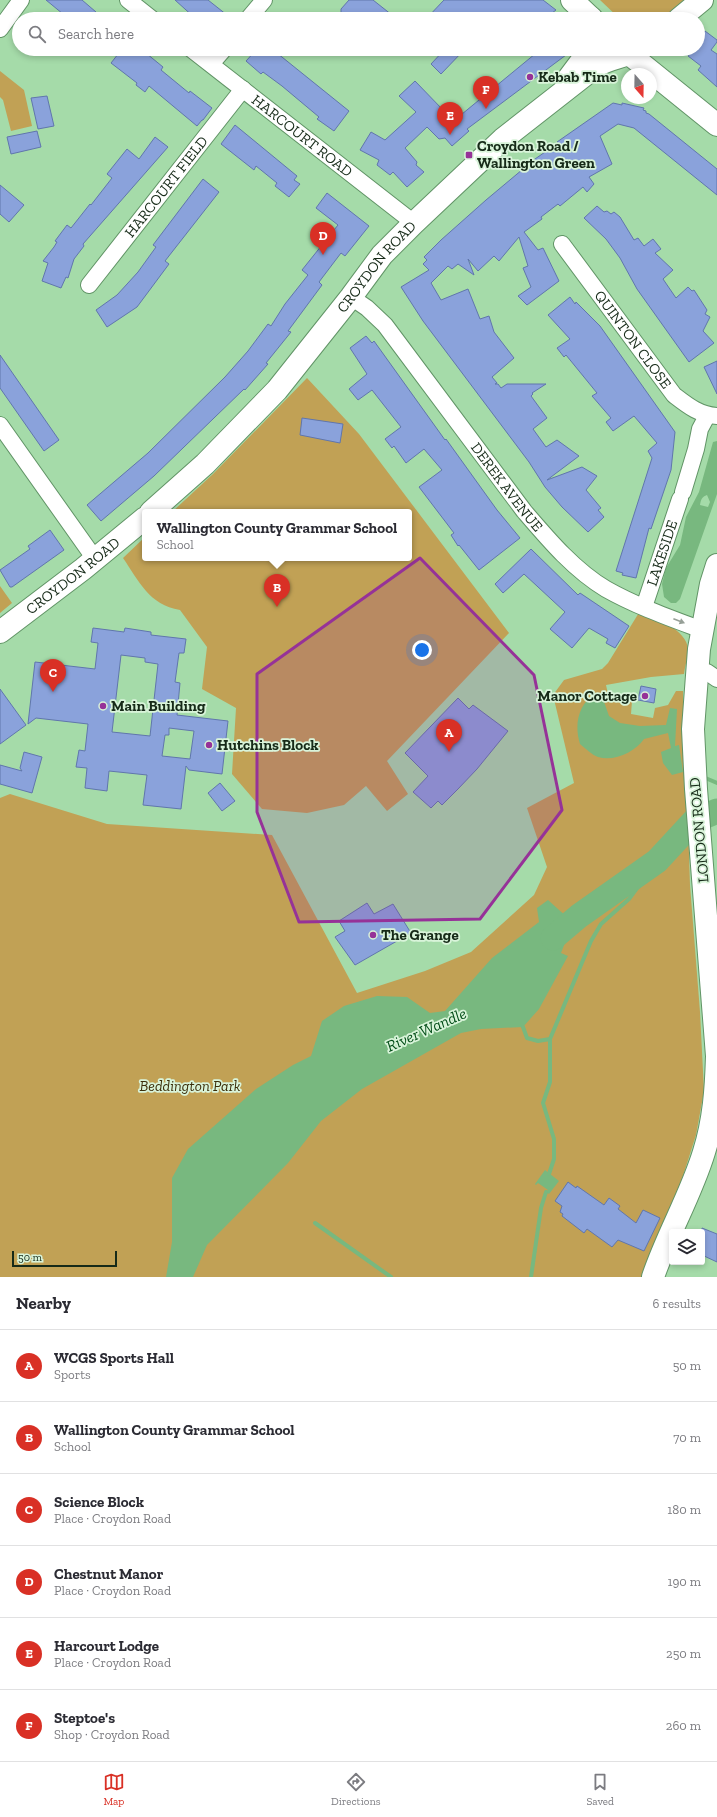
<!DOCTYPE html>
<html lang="en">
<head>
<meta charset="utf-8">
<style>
  body { margin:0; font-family:"Zilla Slab",serif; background:#f7f7f7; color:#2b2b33 }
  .controls { position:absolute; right:12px; bottom:12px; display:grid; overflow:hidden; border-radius:4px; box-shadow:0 2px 6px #0003 }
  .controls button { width:36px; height:36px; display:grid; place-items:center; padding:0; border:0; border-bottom:1px solid #e1e1e2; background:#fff; color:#2b2b33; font:20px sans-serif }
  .compass { position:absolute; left:621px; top:68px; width:36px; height:36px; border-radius:50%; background:#fff; box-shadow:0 2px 6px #0003; rotate:160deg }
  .scale { position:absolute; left:12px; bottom:10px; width:105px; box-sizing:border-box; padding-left:4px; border:2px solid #162a18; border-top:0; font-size:11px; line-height:14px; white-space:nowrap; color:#162a18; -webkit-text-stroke:3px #d9f4da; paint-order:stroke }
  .you { position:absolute; left:422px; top:650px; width:14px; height:14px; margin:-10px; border:3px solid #fff; border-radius:50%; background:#1a73e8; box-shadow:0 0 0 6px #1a73e833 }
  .badge { display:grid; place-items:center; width:26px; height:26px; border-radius:50%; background:#d93025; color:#fff; font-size:13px; font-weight:700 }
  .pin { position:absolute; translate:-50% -33px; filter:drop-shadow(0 1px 2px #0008) }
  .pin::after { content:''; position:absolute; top:21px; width:14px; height:12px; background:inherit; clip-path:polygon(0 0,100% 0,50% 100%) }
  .popup { position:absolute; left:142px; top:509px; width:270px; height:52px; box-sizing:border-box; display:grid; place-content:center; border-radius:4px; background:#fff; filter:drop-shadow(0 1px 3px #0005); font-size:13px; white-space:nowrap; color:#7c7c81 }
  .popup b { font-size:15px; color:#2b2b33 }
  .popup::after { content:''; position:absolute; left:50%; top:100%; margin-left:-8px; border:8px solid transparent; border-top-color:#fff }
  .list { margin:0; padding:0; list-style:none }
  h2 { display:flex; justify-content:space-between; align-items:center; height:52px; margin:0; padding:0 16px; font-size:17px }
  h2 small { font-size:13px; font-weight:400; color:#7c7c81 }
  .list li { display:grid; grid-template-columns:26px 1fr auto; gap:12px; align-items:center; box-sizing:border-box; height:72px; padding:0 16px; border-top:1px solid #e1e1e2 }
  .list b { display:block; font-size:15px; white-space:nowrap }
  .list p { margin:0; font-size:13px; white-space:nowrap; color:#7c7c81 }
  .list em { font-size:13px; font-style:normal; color:#7c7c81 }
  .icon { flex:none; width:22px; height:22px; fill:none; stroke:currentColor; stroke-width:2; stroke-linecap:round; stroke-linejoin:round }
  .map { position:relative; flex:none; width:717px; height:1277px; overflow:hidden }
  .search { position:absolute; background:#fff; box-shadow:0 2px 6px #0003; left:12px; right:12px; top:12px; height:44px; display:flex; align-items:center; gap:10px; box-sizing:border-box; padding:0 14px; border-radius:22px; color:#7c7c81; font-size:15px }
  .sheet { height:484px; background:#fff }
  nav { display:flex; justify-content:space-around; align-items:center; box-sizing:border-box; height:56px; border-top:1px solid #e1e1e2; background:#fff; font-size:11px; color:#7c7c81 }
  nav a { display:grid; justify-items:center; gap:2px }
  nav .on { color:#d93025 }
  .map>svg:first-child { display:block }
  .green { fill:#c1a155 }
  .water { fill:#78b87f; fill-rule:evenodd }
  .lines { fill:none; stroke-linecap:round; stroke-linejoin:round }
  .stream { stroke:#78b87f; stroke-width:4 }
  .river { stroke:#78b87f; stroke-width:25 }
  .building { fill:#8aa2db; stroke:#6076ac; fill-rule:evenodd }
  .minor-casing { stroke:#619466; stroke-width:18 }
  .primary-casing { stroke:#619466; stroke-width:24 }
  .trunk-casing { stroke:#619466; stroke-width:24 }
  .minor { stroke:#fff; stroke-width:16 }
  .primary { stroke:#fff; stroke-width:22 }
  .trunk { stroke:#fff; stroke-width:22 }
  .oneway { fill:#969f97 }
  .marked { fill:#963298; fill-opacity:0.2; stroke:#963298; stroke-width:3; stroke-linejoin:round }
  .poi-dot { fill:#963298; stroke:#d9f4da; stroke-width:1.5 }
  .labels { text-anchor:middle; stroke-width:3.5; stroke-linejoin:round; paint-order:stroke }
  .poi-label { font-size:15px; font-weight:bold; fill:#162a18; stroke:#d9f4da; text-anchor:start }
  .street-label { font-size:15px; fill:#162a18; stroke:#d9f4da }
  .park-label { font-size:15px; font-style:italic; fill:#3b2d09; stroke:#d9f4da }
  .water-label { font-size:16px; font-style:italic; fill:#024d17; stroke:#d9f4da }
</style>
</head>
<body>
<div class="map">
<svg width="717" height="1277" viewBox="0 0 717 1277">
  <rect width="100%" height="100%" fill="#a5dba9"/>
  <path class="green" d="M600,0h102l-24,19h-58z
    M0,71l24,19 8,36 -21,5 -8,-31 -3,-3z
    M307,378l52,56 150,199 -122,128 21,33 -21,17 -21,-25 -22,19 -37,8 -45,-4 -30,-35 4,-66 -34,-19 5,-42 -27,-37c-31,-5 -41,-29 -57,-52l22,-21v21h264v-46h-237l41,-38z
    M0,586l12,17 -12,10z
    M640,611c15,6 47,19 48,38 0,8 -3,17 -4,25l-33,3 -45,8 3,14 23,2 -1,13 22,4 2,-10 13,-3 8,-14h7v60l4,42 3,92 10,127 4,79 -8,44 -26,82 -25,60h-645v-479l10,-4 97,30 165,11 85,158 68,-22 46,-19 63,-57 13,-28 -20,-59 47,-25 -21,-88 11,-15 38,-11 6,-6z"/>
  <path class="water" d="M717,441v53l-37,105 -4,4h-5l-7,-6 -2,-13 4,-16 14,-23 6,-28 13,-25 14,-50zM707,495l3,7 -2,5 -8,-2c1,-6 2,-8 7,-10z
    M596,693l7,6 6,17 11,7 20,3 26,-1 4,-17 7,1 -2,37 4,-1 4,27 -11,3 -9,-12 -2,-11 10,-4 -3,-15 -24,6c-9,13 -30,23 -46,18 -6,-2 -13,-9 -18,-13 -6,-19 -2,-40 16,-51z
    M548,900l20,18 11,-2 -3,18 -8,1 -7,18 7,3 -29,53 -16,18 -42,2 -20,4 -99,56 -41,32 -33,42 -81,82 -14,32h-27l6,-35v-64l16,-29 68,-60 37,-24 18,-9 11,-35 22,-15 33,-10 30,1 23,16 15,-2 47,-53 47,-36 -2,-14z
    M545,1170l14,11 -10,13 -3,-2 2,-2 -10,-7 -2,2 -1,-1z"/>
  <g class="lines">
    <path class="stream" d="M703,777l14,6
      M523,1027l4,11 11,3 12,-2
      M549,1174l5,-15v-20l-11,-36 7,-21v-43l41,-98 10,-17 28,-25 28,-38
      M315,1223l76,54
      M531,1277l10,-69 5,-16"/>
    <path class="river" d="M553,938l26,-22 78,-55 37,-40 23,-10"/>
  </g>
  <path class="building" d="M46,0h36l14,12 -5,7h-32l4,-5z
    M175,0h33l24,19h-36z
    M349,0h24l24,19h-56v-10z
    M444,0h99l13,10 -4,3 5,6h-131z
    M705,31l12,9v2l-6,8 6,4v33l-19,-17 3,-4 -13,-10 5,-7h5v-9z
    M122,49h19l22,18 -2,3 28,23 1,-2 22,17 -9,12h-1l-5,6 -48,-40 -4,6 -9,-7 1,-2 -26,-20z
    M257,49h15l77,62 -15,20 -17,-12 2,-2 -37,-31 -19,-14 -2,2 -15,-13z
    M445,49h20l-24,25 -10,-10z
    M541,49h33l-107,80 2,2 -17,15 -7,-8 -6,1 -12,-12 -22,21 12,14 -1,3 8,7 -17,15 -14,-15 -3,3 -13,-10 2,-5 -19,-10 11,-18 14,8 31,-28 -17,-16 16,-15 28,29 2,-2 11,11z
    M47,96l7,30 -16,3 -7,-31z
    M613,103l9,2v-2l22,5 -1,2 3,1v2l3,1 68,55v26l-83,-67 -16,-4 -18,12 12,28 -23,13 5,7 -7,8 -4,-5 -23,19 -2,-2 -17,13 1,2 -18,13 14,18 5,-2 16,33 -32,24 -9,-9 13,-9 -8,-19 5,-2 -9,-29 -20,24 -5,-5 -16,15 -10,-12 6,16 -16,-11 -6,5 -4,-3 -17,17 10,17 27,-11 12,30 9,-3 5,16 20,26 -22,19 5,6 -2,1h3l3,4 6,-4h39l-14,9 1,1 -2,2 16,22 -14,11 13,18 11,-7 22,16 -32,24 35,-13 15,9 -11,14 15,18 -3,2 6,7 -16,15 -26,-25 -17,-20 -16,-25 -106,-141 -22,-34 28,-17 -6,-6 4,-4 -3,-3 17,-17 45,-40 49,-41 23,-16 -1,-1z
    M235,125l62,51 -3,4 6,4 -11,13 -14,-11 2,-3 -21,-17 -2,4 -33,-26z
    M37,131l4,16 -30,7 -4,-17z
    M155,137l13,10 -85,97 1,2 -10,13 -6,19 -2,-1 -5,11 -19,-7 6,-18 -5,-2 11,-14 3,-5 -2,-1 12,-16 4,3 19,-24 1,1 21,-27 -5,-4 20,-25 12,10z
    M203,179l16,13 -54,69 4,3 -32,43 -30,20 -11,-17 21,-15 21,-23 18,-25 -3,-2z
    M0,185l24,20 -15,17 -9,-8z
    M327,193l42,33 -24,30 -4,-3 -22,29 3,3 -34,46 3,1 -25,31 2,1 -23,26 -1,-1 -90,87 -53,45 -14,-16 61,-52 77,-76 23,-26 20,-27 3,2 14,-22 23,-29 -6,-5 36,-45 -22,-17z
    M597,206l7,6 3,-1 4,3 3,-2 6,5 14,23 4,-2 6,8 9,-7 8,10 -6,4 18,17 -10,9 13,19 12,-11 4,4 2,-1 13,20 -2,4 5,3 -7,14 11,12 -25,19 -52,-73 -17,-31 -14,-19 -22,-21z
    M570,297l5,7 1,-2 24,24 75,106 -4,38 -20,59 -2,-1 -13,50 -14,-3 1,-2 -7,-2 36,-113 -4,-7 9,-8 -23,-27 -21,15 -7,-9 5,-4 -19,-22 5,-3 -31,-38 -2,2 -7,-9 13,-9 -22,-24z
    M366,336l6,7 2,-2 71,99 1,-1 51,71 23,28 -41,32 -20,-25 -1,1 -7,-11 3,-2 -35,-46 23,-17 -18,-21 -18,14 -12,-17 -2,2 -7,-9 16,-12 -29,-37 -14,10 -9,-11 18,-15 -17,-26z
    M0,355l59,85 -15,11 -44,-63z
    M717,361v33l-13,-27z
    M302,418l41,6 -3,19 -40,-8z
    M50,530l14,20 -52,37h-2l-10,-17 30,-21 -2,-3z
    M531,549l47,46 2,-2 49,33 -14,22 -9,-5 2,-4 -19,-11 -17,20 -22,-19 15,-17 -41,-38 -21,19 -8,-9z
    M93,628l31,4 1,-4 26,4v3l35,4 -2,14h-5l-4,29 5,1 -3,32 51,6 -6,53 -33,-4 -3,-4 -5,43 -38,-4 4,-30 -38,-4 -2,20 -22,-3 2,-20 -11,-1 3,-17 6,1 3,-27 -52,-6 -8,6 7,-62 60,7 3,-26 -7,-1zM121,655l24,3v4l13,2 -8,72 -38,-4zM169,728l25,3 -4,28 -28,-3 3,-21h4z
    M641,686l15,3 -2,14 -16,-3z
    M0,689l26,36 -26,19z
    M458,698l11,11 4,-4 35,26 -31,38 -19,20 -16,16 -4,-4 -7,7 -18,-16 15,-16 -23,-23z
    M24,752l18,5 -10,36 -32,-9v-19l22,6 -2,-3z
    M220,783l15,18 -13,10 -14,-18z
    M367,903l7,11 19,-10 18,29 -56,32 -20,-28 10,-6 -6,-10z
    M568,1182l8,6 1,-2 27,19 5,-7 11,8 -2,3 18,14 7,-13 17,8 -16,33 -26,-11 -6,7 -25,-18 -3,4 -22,-17 1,-2 -3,-2 2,-6 -7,-5z
    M702,1228l15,6v28l-15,-7z"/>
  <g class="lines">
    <g class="minor-casing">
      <g id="minor">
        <path d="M128,0l24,19"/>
        <path d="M248,19l16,-19"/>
        <path d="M0,29l21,-29"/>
        <path id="s1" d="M191,49l223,174"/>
        <path d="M211,64l13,-15"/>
        <path id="s2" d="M562,244l112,151c13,10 25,20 43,21"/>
        <path id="s3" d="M89,285l154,-196"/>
        <path id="s4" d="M351,297l16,11 18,17 139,186c24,28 50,59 82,78 30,17 64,29 96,41"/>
        <path d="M0,425l95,134"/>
        <path d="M683,492l13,-43 4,-20 7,-13"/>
        <path id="s5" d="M644,607l36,-108"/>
        <path d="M696,670l11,2 10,7"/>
      </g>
    </g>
    <g class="primary-casing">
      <path id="primary" d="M572,0l20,19
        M623,49l94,76
        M653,1277c14,-42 38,-82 51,-125 10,-32 12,-63 13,-96l-21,-267 -3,-60 6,-80 12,-65 6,-19"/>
    </g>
    <g class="trunk-casing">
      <g id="trunk">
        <path d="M591,19v-1"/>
        <path d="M679,19l23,-19"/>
        <path d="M568,79l15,-20 4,-10"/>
        <path id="s6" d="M151,512l54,-48 72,-74 74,-93 31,-42 32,-32 89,-84 92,-72c14,-10 30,-9 44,-18"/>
        <path id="s7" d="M0,632l83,-63 62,-51"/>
      </g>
    </g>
    <use href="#minor" class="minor"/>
    <use href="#primary" class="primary"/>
    <use href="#trunk" class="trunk"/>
  </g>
  <defs><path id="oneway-solid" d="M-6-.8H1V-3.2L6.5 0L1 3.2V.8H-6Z"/></defs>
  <use class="oneway" href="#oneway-solid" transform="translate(679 621) rotate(21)"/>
  <path class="marked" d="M420,558l114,117 28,135 -82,109 -181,3 -42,-110v-138z"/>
  <g class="poi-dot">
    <circle cx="530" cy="77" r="4"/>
    <rect x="465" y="151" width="8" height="8" rx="2"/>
    <circle cx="645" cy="696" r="4"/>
    <circle cx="103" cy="706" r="4"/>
    <circle cx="209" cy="745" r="4"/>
    <circle cx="373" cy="935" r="4"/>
  </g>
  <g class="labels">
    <g class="poi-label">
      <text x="538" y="82">Kebab Time</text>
      <text x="477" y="151">Croydon Road /<tspan x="477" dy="17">Wallington Green</tspan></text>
      <text x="637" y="701" text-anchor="end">Manor Cottage</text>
      <text x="111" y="711">Main Building</text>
      <text x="217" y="750">Hutchins Block</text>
      <text x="381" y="940">The Grange</text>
    </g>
    <g class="street-label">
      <text dy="5" stroke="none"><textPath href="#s1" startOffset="141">HARCOURT ROAD</textPath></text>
      <text dy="5" stroke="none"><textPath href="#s3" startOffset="125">HARCOURT FIELD</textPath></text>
      <text dy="5" stroke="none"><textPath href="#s6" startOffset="334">CROYDON ROAD</textPath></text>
      <text dy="5" stroke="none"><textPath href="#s2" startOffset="119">QUINTON CLOSE</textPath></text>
      <text dy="5" stroke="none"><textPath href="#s4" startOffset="247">DEREK AVENUE</textPath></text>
      <text dy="5" stroke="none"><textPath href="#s5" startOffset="57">LAKESIDE</textPath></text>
      <text dy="5" stroke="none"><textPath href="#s7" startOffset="92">CROYDON ROAD</textPath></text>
      <text transform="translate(699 830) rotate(-95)" y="5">LONDON ROAD</text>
    </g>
    <g class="park-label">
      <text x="190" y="1091">Beddington Park</text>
    </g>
    <g class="water-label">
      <text transform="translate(426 1029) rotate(-24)" y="6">River Wandle</text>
    </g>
  </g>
</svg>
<div class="controls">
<button><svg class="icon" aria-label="layers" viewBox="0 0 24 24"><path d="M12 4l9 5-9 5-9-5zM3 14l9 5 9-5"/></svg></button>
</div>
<svg class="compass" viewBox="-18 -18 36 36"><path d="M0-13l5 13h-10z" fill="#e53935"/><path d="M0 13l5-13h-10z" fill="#7c7c81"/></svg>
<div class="scale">50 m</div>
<div class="you"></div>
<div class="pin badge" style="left:449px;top:752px">A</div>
<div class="pin badge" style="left:277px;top:607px">B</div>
<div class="popup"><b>Wallington County Grammar School</b>School</div>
<div class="pin badge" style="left:53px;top:692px">C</div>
<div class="pin badge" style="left:323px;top:255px">D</div>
<div class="pin badge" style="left:450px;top:135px">E</div>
<div class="pin badge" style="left:486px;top:109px">F</div>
<div class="search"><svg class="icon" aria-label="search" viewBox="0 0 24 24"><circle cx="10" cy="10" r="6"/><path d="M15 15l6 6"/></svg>Search here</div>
</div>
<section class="sheet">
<h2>Nearby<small>6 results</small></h2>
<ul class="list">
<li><span class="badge">A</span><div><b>WCGS Sports Hall</b><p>Sports</p></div><em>50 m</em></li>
<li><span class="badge">B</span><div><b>Wallington County Grammar School</b><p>School</p></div><em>70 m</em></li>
<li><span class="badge">C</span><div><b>Science Block</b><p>Place · Croydon Road</p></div><em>180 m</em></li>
<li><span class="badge">D</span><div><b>Chestnut Manor</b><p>Place · Croydon Road</p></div><em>190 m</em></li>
<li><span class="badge">E</span><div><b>Harcourt Lodge</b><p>Place · Croydon Road</p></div><em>250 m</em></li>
<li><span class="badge">F</span><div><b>Steptoe's</b><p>Shop · Croydon Road</p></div><em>260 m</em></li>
</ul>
</section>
<nav>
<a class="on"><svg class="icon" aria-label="map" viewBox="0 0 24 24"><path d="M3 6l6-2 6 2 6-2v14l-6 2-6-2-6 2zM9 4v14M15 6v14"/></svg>Map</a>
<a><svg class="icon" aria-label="directions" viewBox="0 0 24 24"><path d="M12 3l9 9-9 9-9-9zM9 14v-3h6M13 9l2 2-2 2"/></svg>Directions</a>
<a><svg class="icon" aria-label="saved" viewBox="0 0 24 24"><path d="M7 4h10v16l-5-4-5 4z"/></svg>Saved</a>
</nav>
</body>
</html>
